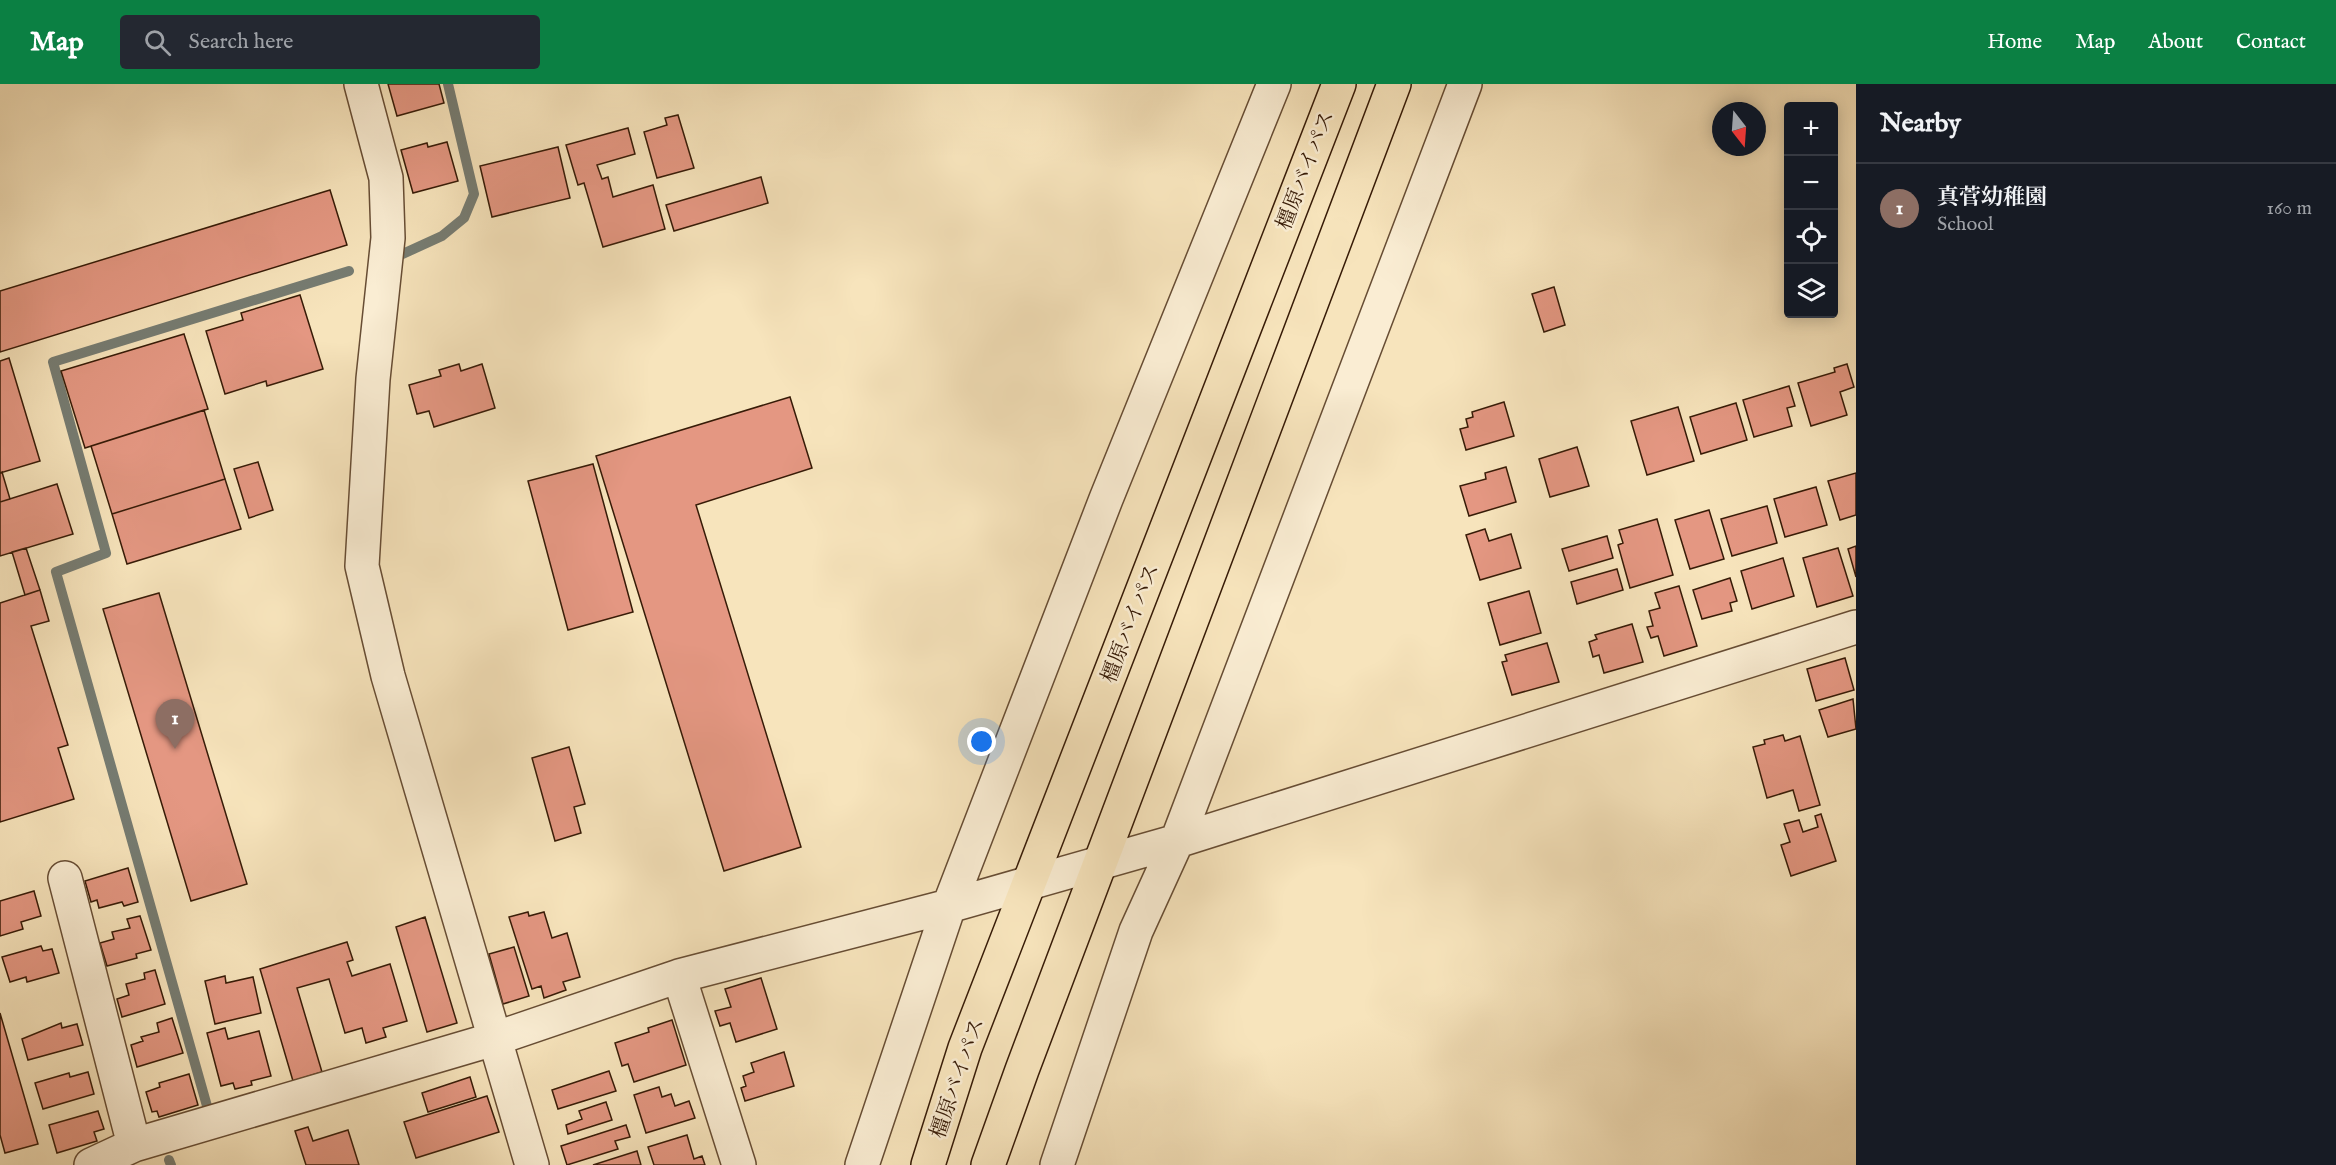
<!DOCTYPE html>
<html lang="en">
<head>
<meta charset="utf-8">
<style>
  body { margin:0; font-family:"IM FELL English","Noto Serif JP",serif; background:#242831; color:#f1f3f6 }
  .controls { position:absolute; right:18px; top:18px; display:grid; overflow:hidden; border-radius:6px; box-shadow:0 3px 15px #0003 }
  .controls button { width:54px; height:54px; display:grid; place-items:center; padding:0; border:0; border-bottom:2px solid #363941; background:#171b24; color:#f1f3f6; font:30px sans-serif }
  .compass { position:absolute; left:1712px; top:18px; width:54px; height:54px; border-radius:50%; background:#171b24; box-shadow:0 3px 15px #0003; rotate:163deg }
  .you { position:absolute; left:982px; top:658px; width:21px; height:21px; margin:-15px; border:4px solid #fff; border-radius:50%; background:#1a73e8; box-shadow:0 0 0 9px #1a73e833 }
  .badge { display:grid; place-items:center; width:39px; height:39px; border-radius:50%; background:#0b8043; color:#fff; font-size:20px; font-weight:700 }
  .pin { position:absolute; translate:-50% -50px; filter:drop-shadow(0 2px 3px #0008) }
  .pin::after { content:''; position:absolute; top:32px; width:21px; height:18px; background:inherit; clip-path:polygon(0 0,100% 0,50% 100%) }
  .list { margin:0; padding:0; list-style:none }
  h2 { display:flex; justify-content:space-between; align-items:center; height:78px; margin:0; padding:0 24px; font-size:26px }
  h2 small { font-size:20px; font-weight:400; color:#9ea1a6 }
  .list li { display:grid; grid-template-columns:39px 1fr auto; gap:18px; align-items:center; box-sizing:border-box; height:90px; padding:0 24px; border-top:2px solid #363941 }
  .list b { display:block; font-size:22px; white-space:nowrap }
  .list p { margin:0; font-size:20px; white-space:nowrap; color:#9ea1a6 }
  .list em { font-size:20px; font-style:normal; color:#9ea1a6 }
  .icon { flex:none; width:33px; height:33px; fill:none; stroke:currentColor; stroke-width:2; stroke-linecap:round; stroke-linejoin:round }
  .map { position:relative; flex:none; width:1856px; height:1081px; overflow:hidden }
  header { display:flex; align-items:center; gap:36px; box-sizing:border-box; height:84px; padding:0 30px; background:#0b8043; color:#fff }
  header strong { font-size:28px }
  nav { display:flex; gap:33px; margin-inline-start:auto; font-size:21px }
  .search { width:420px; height:54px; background:#242831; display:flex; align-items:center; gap:15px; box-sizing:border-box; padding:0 21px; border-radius:6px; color:#9ea1a6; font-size:22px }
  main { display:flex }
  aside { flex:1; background:#171b24 }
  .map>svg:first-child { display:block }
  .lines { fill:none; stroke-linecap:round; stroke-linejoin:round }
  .stream { stroke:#767c72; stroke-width:10 }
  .building { fill:#e49782; stroke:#371b07; stroke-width:1.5 }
  .minor-casing { stroke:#674d34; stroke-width:36 }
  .highway-casing { stroke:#371b07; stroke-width:36 }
  .minor { stroke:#faedd3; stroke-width:33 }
  .highway { stroke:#f7e4bc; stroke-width:33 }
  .labels { text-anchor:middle; stroke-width:5; stroke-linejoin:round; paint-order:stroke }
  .street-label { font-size:21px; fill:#371b07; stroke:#faedd3 }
</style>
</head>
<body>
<header>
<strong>Map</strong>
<div class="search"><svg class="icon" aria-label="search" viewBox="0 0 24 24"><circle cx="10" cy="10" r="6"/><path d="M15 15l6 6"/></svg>Search here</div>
<nav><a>Home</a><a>Map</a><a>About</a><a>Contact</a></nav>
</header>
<main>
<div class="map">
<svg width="1856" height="1081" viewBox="0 0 1856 1081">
  <rect width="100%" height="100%" fill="#f7e4bc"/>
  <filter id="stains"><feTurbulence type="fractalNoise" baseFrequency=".00333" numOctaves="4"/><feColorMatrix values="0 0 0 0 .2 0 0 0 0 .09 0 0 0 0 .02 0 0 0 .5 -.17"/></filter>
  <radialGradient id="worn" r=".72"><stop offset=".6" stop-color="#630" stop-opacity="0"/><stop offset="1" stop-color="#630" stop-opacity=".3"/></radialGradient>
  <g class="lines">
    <path class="stream" d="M396,173l46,-21 22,-18 10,-24 -26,-110
      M207,1022l-151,-534 50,-19 -53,-191 296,-91
      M169,1076l2,5"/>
  </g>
  <path class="building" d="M388,0h51l5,19 -47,13z
    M678,31l16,53 -37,10 -13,-46 23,-7 -2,-7z
    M628,44l7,26 -38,11 5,14 6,-2 5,20 40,-12 12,44 -62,18 -19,-64 -6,2 -12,-40z
    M447,58l11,39 -45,12 -12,-43 26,-7 1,4z
    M558,63l12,51 -78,19 -12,-51z
    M761,93l7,26 -94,28 -8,-26z
    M330,106l17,55 -347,107v-61z
    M1554,203l11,38 -21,7 -12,-38z
    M300,211l23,74 -56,17 -1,-5 -41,13 -19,-63 37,-11 -2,-7z
    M184,250l24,75 -123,39 -24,-77z
    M9,274l31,103 -40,12v-112z
    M459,280l2,7 21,-7 13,44 -61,19 -5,-16 -12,3 -8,-29 32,-9 -2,-6z
    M1847,280l7,23 -14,5 7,23 -36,11 -13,-43 37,-11 -1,-4z
    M1789,302l6,20 -8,2 5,18 -38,11 -11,-37z
    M790,313l22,71 -116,37 105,342 -77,24 -128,-415z
    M1504,318l10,34 -48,14 -6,-21 8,-2 -2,-8 7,-2 -1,-5z
    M1736,319l11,37 -46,14 -11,-37z
    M1678,323l16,54 -47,14 -16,-54z
    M204,326l21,69 -113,35 -21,-68z
    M1577,363l12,39 -39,11 -11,-38z
    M258,378l15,48 -24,8 -15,-49z
    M593,380l40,148 -65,18 -40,-149z
    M1506,383l10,35 -47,14 -9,-30 26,-7 -1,-6z
    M2,388l8,27 -10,3v-29z
    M1856,389v42l-16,5 -12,-39z
    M225,395l16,50 -114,35 -15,-50z
    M57,400l16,50 -73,22v-54z
    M1816,403l11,38 -42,12 -11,-38z
    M1767,422l10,37 -45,13 -11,-37z
    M1709,426l15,49 -34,10 -15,-49z
    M1657,435l16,56 -43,13 -12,-43 5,-2 -4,-13z
    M1485,445l4,12 22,-7 10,34 -41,12 -14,-45z
    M1607,452l6,22 -44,13 -7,-22z
    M1856,462v31l-8,-28z
    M26,464l14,42 -15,5 -13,-43z
    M1838,464l15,48 -36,11 -14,-49z
    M1783,474l11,38 -42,13 -11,-38z
    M1617,485l6,21 -46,14 -6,-22z
    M1730,494l7,23 -7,2 2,8 -30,8 -9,-29z
    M1679,502l18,60 -33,10 -6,-20 -7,2 -4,-11 6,-1 -4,-15 11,-3 -5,-15z
    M40,506l9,31 -18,5 37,119 -10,3 16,51 -74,23v-219z
    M1529,507l12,42 -41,12 -12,-42z
    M159,509l88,291 -56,17 -88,-292z
    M1632,540l11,38 -39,11 -5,-18 -6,2 -4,-15 8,-3 -2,-4z
    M1547,559l12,39 -47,13 -10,-33 5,-1 -2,-6z
    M1845,574l9,32 -38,11 -9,-32z
    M1853,615l3,30 -28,8 -9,-27z
    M1783,651l2,6 15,-5 20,69 -21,6 -6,-21 -26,8 -14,-51 12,-3 -1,-4z
    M569,663l16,57 -11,3 7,26 -26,8 -23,-83z
    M1821,730l15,47 -45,15 -10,-31 9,-3 -6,-18 15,-4 4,12 15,-5 -3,-11z
    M128,784l10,34 -14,4 -2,-4 -23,6 -2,-8 -6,2 -6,-21z
    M34,807l7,25 -20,6 2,7 -23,7v-35z
    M528,828l1,4 15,-4 8,26 15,-5 13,44 -17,5 3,8 -22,8 -3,-12 -9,3 -23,-72z
    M140,832l11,34 -15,4 1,4 -30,8 -7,-23 14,-4 -2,-7 18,-4 -3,-9z
    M425,833l32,106 -30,9 -31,-105z
    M347,858l6,18 -6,2 5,14 38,-12 17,57 -24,7 3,9 -20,6 -4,-15 -17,5 -16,-54 -32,9 25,84 -29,9 -33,-112z
    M41,862l2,5 9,-2 7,24 -32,9 -1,-5 -16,5 -8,-25z
    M514,863l15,49 -26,8 -14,-50z
    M155,886l10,34 -43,13 -5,-18 12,-4 -3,-11 19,-5 -1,-6z
    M225,892l1,7 27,-6 8,36 -46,11 -10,-43z
    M761,894l16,51 -41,13 -6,-19 -10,3 -5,-15 16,-4 -6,-18z
    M0,929l38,131 -33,9 -5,-18z
    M172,934l11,35 -46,14 -6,-22 12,-4 -2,-4 18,-5 -2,-9z
    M672,936l14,45 -52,17 -6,-18 -6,2 -7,-23 34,-11 -1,-4z
    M61,939l1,5 15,-4 6,21 -55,15 -6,-21z
    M225,944l3,11 31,-8 12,45 -20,5 1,4 -17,4 -2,-6 -12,3 -14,-53z
    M784,968l10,34 -49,15 -4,-13 5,-2 -3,-10 11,-4 -3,-9z
    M609,987l7,20 -58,18 -6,-19z
    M88,988l6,22 -51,15 -8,-26 34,-10 1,4z
    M189,990l9,31 -39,12 -2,-6 -5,1 -6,-20 14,-5 -1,-4z
    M470,993l6,20 -48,15 -6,-19z
    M659,1003l3,10 9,-3 4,12 14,-5 6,17 -49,15 -12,-38z
    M487,1012l12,36 -83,26 -12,-36z
    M606,1018l6,18 -44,14 -2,-9 16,-6 -3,-8z
    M98,1027l6,18 -10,3 3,9 -40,12 -8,-28z
    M626,1041l4,12 -15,4 3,8 -51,16 -6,-19z
    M308,1043l5,14 35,-11 11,35h-53l-11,-34z
    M687,1051l7,24 8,-3 3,9h-51l-6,-18z
    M637,1067l4,14h-48z"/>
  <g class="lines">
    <g class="minor-casing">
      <path id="minor" d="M361,0l25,94 2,60 -15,141 -11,187 26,110 144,489
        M65,794l69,267
        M679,892l60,189
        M91,1081l43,-20 360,-106 185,-63 270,-70 228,-65 679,-214
        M862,1081l87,-259 157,-407 168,-415
        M1057,1081l79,-234 41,-90 288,-757"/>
    </g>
    <g class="highway-casing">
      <path id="highway" d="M928,1081l37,-117 374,-964
        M988,1081l34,-95 372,-986"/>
    </g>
    <use href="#minor" class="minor"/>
    <use href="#highway" class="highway"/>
  </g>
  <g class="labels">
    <g class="street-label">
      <text transform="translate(1305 86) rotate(-69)" y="7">橿原バイパス</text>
      <text transform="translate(1130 539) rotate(-69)" y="7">橿原バイパス</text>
      <text transform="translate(957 994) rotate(-71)" y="7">橿原バイパス</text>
    </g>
  </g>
  <rect width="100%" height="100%" filter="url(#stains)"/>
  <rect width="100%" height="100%" fill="url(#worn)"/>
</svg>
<div class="controls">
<button>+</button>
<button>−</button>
<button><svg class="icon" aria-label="locate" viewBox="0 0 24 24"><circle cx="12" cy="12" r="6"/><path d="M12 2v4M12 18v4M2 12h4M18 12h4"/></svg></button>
<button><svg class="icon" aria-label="layers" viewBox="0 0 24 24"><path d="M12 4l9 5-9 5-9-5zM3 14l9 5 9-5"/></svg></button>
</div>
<svg class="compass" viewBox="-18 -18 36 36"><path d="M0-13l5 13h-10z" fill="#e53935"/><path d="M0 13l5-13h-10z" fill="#9ea1a6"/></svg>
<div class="you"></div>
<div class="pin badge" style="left:175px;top:665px;background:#8d6e63">1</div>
</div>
<aside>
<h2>Nearby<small></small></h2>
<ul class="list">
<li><span class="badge" style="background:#8d6e63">1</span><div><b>真菅幼稚園</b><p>School</p></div><em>160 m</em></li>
</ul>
</aside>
</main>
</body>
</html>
